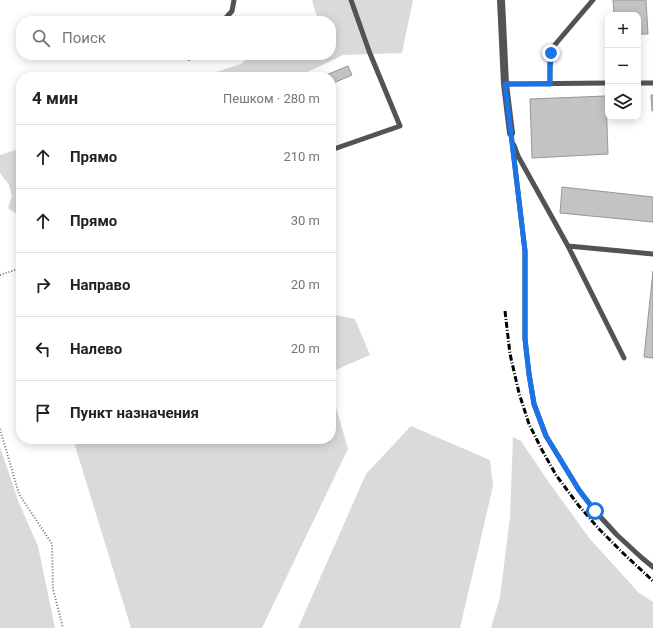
<!DOCTYPE html>
<html lang="ru">
<head>
<meta charset="utf-8">
<style>
  body { margin:0; font-family:Roboto,sans-serif; background:#f2f2f2; color:#222 }
  .controls { position:absolute; right:12px; top:12px; display:grid; overflow:hidden; border-radius:8px; box-shadow:0 2px 10px #0003 }
  .controls button { width:36px; height:36px; display:grid; place-items:center; padding:0; border:0; border-bottom:1px solid #e0e0e0; background:#fff; color:#222; font:20px sans-serif }
  .stop { position:absolute; width:12px; height:12px; margin:-9px; border:3px solid #1a73e8; border-radius:50%; background:#fff }
  .stop.end { background:#1a73e8; border-color:#fff; box-shadow:0 1px 4px #0008 }
  .list { margin:0; padding:0; list-style:none }
  h2 { display:flex; justify-content:space-between; align-items:center; height:52px; margin:0; padding:0 16px; font-size:17px }
  h2 small { font-size:13px; font-weight:400; color:#767676 }
  .list li { display:grid; grid-template-columns:26px 1fr auto; gap:12px; align-items:center; box-sizing:border-box; height:64px; padding:0 16px; border-top:1px solid #e0e0e0 }
  .list b { display:block; font-size:15px; white-space:nowrap }
  .list em { font-size:13px; font-style:normal; color:#767676 }
  .icon { flex:none; width:22px; height:22px; fill:none; stroke:currentColor; stroke-width:2; stroke-linecap:round; stroke-linejoin:round }
  .map { position:relative; flex:none; width:653px; height:628px; overflow:hidden }
  .search { position:absolute; background:#fff; box-shadow:0 2px 10px #0003; left:16px; top:16px; width:320px; height:44px; display:flex; align-items:center; gap:10px; box-sizing:border-box; padding:0 14px; border-radius:16px; color:#767676; font-size:15px }
  .panel { position:absolute; background:#fff; box-shadow:0 2px 10px #0003; left:16px; top:72px; width:320px; height:372px; border-radius:16px }
  .map>svg:first-child { display:block }
  .green { fill:#dadada }
  .building { fill:#c3c3c3; stroke:#979797 }
  .lines { fill:none; stroke-linecap:round; stroke-linejoin:round }
  .path { stroke:#757575; stroke-width:2; stroke-dasharray:1 2; stroke-linecap:butt }
  .lane { stroke:#535353; stroke-width:5 }
  .street { stroke:#535353; stroke-width:8 }
  .rail { stroke:#000; stroke-width:3; stroke-dasharray:6 2 1 2; stroke-linecap:butt }
  .route { stroke:#1a73e8; stroke-width:5 }
</style>
</head>
<body>
<div class="map">
<svg width="653" height="628" viewBox="0 0 653 628">
  <rect width="100%" height="100%" fill="#fff"/>
  <path class="green" d="M312,0h101l-11,53 -59,2 -46,22h-96l40,-13 9,-9h81v-34h-14v-4z
    M21,148v69l-13,-9 4,-12 -3,-11 -9,-12v-18z
    M331,314l24,5 15,36 -39,17z
    M331,390l17,59 -86,179h-131l-58,-189h258z
    M411,426l79,34 3,26 -33,142h-162l68,-154z
    M513,437l8,4 29,43 40,55 49,54 14,9v26h-162l9,-31 10,-80z
    M0,447l19,56 19,43 17,82h-55z"/>
  <path class="building" d="M613,0h33l2,34h-10v-19h-24z
    M348,66l4,9 -21,9v-7h-10z
    M651,95h2v16h-1z
    M606,96l2,58 -76,4 -2,-59z
    M562,187l91,10v25l-93,-9z
    M653,271v87l-9,-1z"/>
  <g class="lines">
    <path class="path" d="M0,275l21,-7
      M0,429l19,65 33,50 1,45 10,39"/>
    <path class="lane" d="M223,21l9,-10 2,-11
      M189,58l3,-3
      M638,83h15
      M505,84l103,-1
      M550,84c0,-13 -1,-25 3,-37l40,-47
      M511,133l14,118v88l4,35 5,30 12,32 33,54 16,21 22,24 25,23 11,9
      M514,145l4,11 50,90 56,112
      M331,150l69,-24 -31,-75 -18,-51
      M568,246l85,8"/>
    <path class="street" d="M501,0l4,84 6,49"/>
    <path class="rail" d="M505,311l5,43 9,39 10,31 13,26 14,25 23,31 21,24 24,24 29,27"/>
  </g>
  <g class="lines">
    <path class="route" d="M551,53l-1,11v20h-45l20,167v88l4,35 5,30 12,32 33,54 16,21"/>
  </g>
</svg>
<div class="controls">
<button>+</button>
<button>−</button>
<button><svg class="icon" aria-label="layers" viewBox="0 0 24 24"><path d="M12 4l9 5-9 5-9-5zM3 14l9 5 9-5"/></svg></button>
</div>
<div class="stop" style="left:595px;top:511px"></div>
<div class="stop end" style="left:551px;top:53px"></div>
<div class="search"><svg class="icon" aria-label="search" viewBox="0 0 24 24"><circle cx="10" cy="10" r="6"/><path d="M15 15l6 6"/></svg>Поиск</div>
<section class="panel">
<h2>4 мин<small>Пешком · 280 m</small></h2>
<ul class="list">
<li><svg class="icon" aria-label="ahead" viewBox="0 0 24 24"><path d="M12 20V5M6 11l6-6 6 6"/></svg><div><b>Прямо</b></div><em>210 m</em></li>
<li><svg class="icon" aria-label="ahead" viewBox="0 0 24 24"><path d="M12 20V5M6 11l6-6 6 6"/></svg><div><b>Прямо</b></div><em>30 m</em></li>
<li><svg class="icon" aria-label="right" viewBox="0 0 24 24"><path d="M7 20v-9h11M14 6l5 5-5 5"/></svg><div><b>Направо</b></div><em>20 m</em></li>
<li><svg class="icon" aria-label="left" viewBox="0 0 24 24"><path d="M17 20v-9H6M10 6l-5 5 5 5"/></svg><div><b>Налево</b></div><em>20 m</em></li>
<li><svg class="icon" aria-label="arrive" viewBox="0 0 24 24"><path d="M6 21V4h12l-3 4 3 4H6"/></svg><div><b>Пункт назначения</b></div></li>
</ul>
</section>
</div>
</body>
</html>
